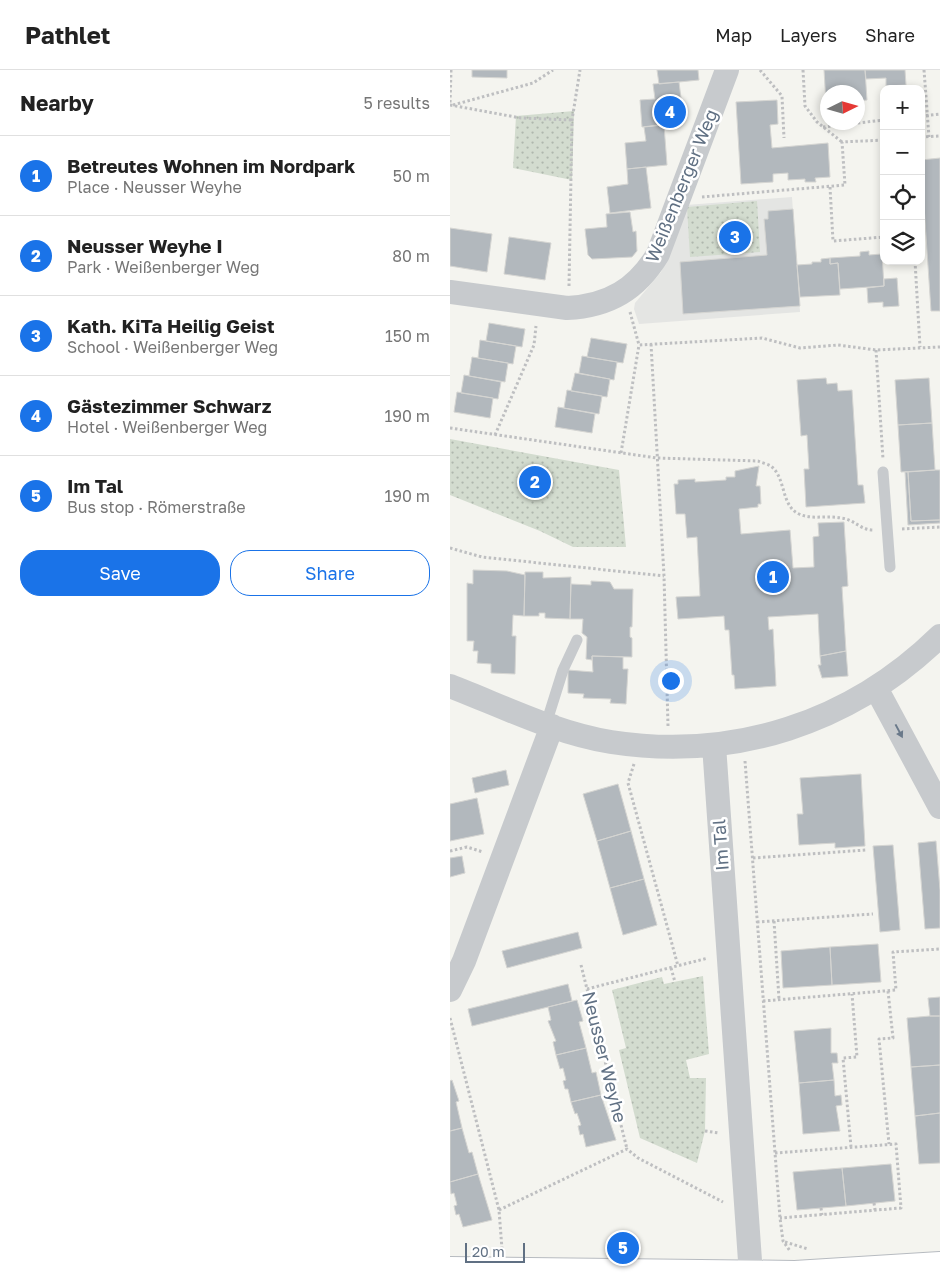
<!DOCTYPE html>
<html lang="en">
<head>
<meta charset="utf-8">
<style>
  body { margin:0; font-family:"Golos Text",sans-serif; background:#f2f2f2; color:#222 }
  .controls { position:absolute; right:15px; top:15px; display:grid; overflow:hidden; border-radius:10px; box-shadow:0 2px 8px #0003 }
  .controls button { width:45px; height:45px; display:grid; place-items:center; padding:0; border:0; border-bottom:1px solid #e0e0e0; background:#fff; color:#222; font:25px sans-serif }
  .compass { position:absolute; left:370px; top:15px; width:45px; height:45px; border-radius:50%; background:#fff; box-shadow:0 2px 8px #0003; rotate:85deg }
  .scale { position:absolute; left:15px; bottom:12px; width:60px; box-sizing:border-box; padding-left:5px; border:2px solid #607083; border-top:0; font-size:14px; line-height:18px; white-space:nowrap; color:#607083; -webkit-text-stroke:4px #fff; paint-order:stroke }
  .you { position:absolute; left:220px; top:610px; width:18px; height:18px; margin:-12px; border:4px solid #fff; border-radius:50%; background:#1a73e8; box-shadow:0 0 0 8px #1a73e833 }
  .badge { display:grid; place-items:center; width:32px; height:32px; border-radius:50%; background:#1a73e8; color:#fff; font-size:16px; font-weight:700 }
  .pin { position:absolute; translate:-50% -50%; border:2px solid #fff; box-shadow:0 1px 5px #0006 }
  .list { margin:0; padding:0; list-style:none }
  h2 { display:flex; justify-content:space-between; align-items:center; height:65px; margin:0; padding:0 20px; font-size:21px }
  h2 small { font-size:16px; font-weight:400; color:#767676 }
  .list li { display:grid; grid-template-columns:32px 1fr auto; gap:15px; align-items:center; box-sizing:border-box; height:80px; padding:0 20px; border-top:1px solid #e0e0e0 }
  .list b { display:block; font-size:19px; white-space:nowrap }
  .list p { margin:0; font-size:16px; white-space:nowrap; color:#767676 }
  .list em { font-size:16px; font-style:normal; color:#767676 }
  .actions { display:flex; gap:10px; padding:15px 20px }
  .actions a { flex:1; padding:11px 0; border:1px solid #1a73e8; border-radius:20px; text-align:center; font-size:18px; color:#1a73e8 }
  .actions .main { background:#1a73e8; color:#fff }
  .icon { flex:none; width:28px; height:28px; fill:none; stroke:currentColor; stroke-width:2; stroke-linecap:round; stroke-linejoin:round }
  .map { position:relative; flex:none; width:490px; height:1205px; overflow:hidden }
  header { display:flex; align-items:center; gap:30px; box-sizing:border-box; height:70px; padding:0 25px; background:#fff; border-bottom:1px solid #e0e0e0 }
  header strong { font-size:24px }
  nav { display:flex; gap:28px; margin-inline-start:auto; font-size:18px }
  main { display:flex }
  aside { flex:1; background:#fff }
  .map>svg:first-child { display:block }
  .built { fill:#e4e5e3 }
  .green { fill:url(#green-dots) }
  .building { fill:#b2b8bd; stroke:#d5d5d2 }
  .lines { fill:none; stroke-linecap:round; stroke-linejoin:round }
  .secondary-casing { stroke:#b7bbc0; stroke-width:30 }
  .path { stroke:#bebfc1; stroke-width:3; stroke-dasharray:2.5 2.5; stroke-linecap:butt }
  .lane { stroke:#c7cacd; stroke-width:11 }
  .street { stroke:#c7cacd; stroke-width:24 }
  .secondary { stroke:#fff; stroke-width:28 }
  .oneway { fill:#6a798a }
  .labels { text-anchor:middle; stroke-width:5; stroke-linejoin:round; paint-order:stroke }
  .street-label { font-size:18px; fill:#607083; stroke:#fff }
</style>
</head>
<body>
<header>
<strong>Pathlet</strong>
<nav><a>Map</a><a>Layers</a><a>Share</a></nav>
</header>
<main>
<aside>
<h2>Nearby<small>5 results</small></h2>
<ul class="list">
<li><span class="badge">1</span><div><b>Betreutes Wohnen im Nordpark</b><p>Place · Neusser Weyhe</p></div><em>50 m</em></li>
<li><span class="badge">2</span><div><b>Neusser Weyhe I</b><p>Park · Weißenberger Weg</p></div><em>80 m</em></li>
<li><span class="badge">3</span><div><b>Kath. KiTa Heilig Geist</b><p>School · Weißenberger Weg</p></div><em>150 m</em></li>
<li><span class="badge">4</span><div><b>Gästezimmer Schwarz</b><p>Hotel · Weißenberger Weg</p></div><em>190 m</em></li>
<li><span class="badge">5</span><div><b>Im Tal</b><p>Bus stop · Römerstraße</p></div><em>190 m</em></li>
</ul>
<div class="actions"><a class="main">Save</a><a>Share</a></div>
</aside>
<div class="map">
<svg width="490" height="1205" viewBox="0 0 490 1205">
  <defs>
    <pattern id="green-dots" width="8" height="8" patternUnits="userSpaceOnUse" patternTransform="scale(1.25)"><rect width="8" height="8" fill="#d3dccf"/><path d="M2 2h.1M6 6h.1" fill="none" stroke="#afb7ad" stroke-width="1.8" stroke-linecap="round"/></pattern>
  </defs>
  <rect width="100%" height="100%" fill="#f4f4ef"/>
  <path class="built" d="M342,127l8,115 -161,12 -5,-15 1,-6 26,-31 25,-67z"/>
  <path class="green" d="M124,41l-2,69 -59,-12 3,-52z
    M307,131l3,51 -70,5 -3,-50z
    M0,369l169,31 7,77h-53l-33,-16 -90,-36z
    M253,906l6,78 -23,6 4,18h16l-1,53 -8,32 -57,-25 -21,-88 7,-2 -14,-58 50,-13 2,7z"/>
  <path class="building" d="M22,0h35v8l-35,-1z
    M207,0h41l1,10 -40,4z
    M374,0h41l2,30 -9,1v-9h-30l-2,11z
    M415,0h40l1,15 -20,1v-8l-20,1z
    M229,12l5,40 -42,5 -2,-27 15,-1 -2,-15z
    M327,30l1,24 -8,1 2,23 56,-5 2,34 -15,1 1,4h-11v-3l-17,1v-7l-15,1v8l-32,2 -5,-82z
    M214,55l3,40 -40,4 -2,-26 21,-2 -2,-14z
    M490,88v153h-9l-10,-151z
    M196,97l5,41 -41,5 -3,-26 21,-3 -1,-15z
    M343,139l7,97 -117,8 -3,-52 87,-7 -3,-36h4v-8z
    M180,142l3,20 3,-1 1,20 -5,6 -40,2 -4,-4 -3,-26 22,-2 -1,-13z
    M0,158l42,6 -5,38 -37,-6z
    M59,167l42,6 -6,37 -41,-6z
    M419,181v4l13,-1 2,32 -44,3 -2,-26 -8,1v-6l30,-2v-4z
    M380,188v6l8,-1 2,32 -40,2 -3,-32 15,-1v-2h9v-3z
    M447,208l2,28 -16,1v-5l-15,1 -1,-15 17,-2v-7z
    M39,253l36,6 -3,18 -36,-6z
    M141,268l36,6 -4,19 -36,-6z
    M30,270l36,6 -3,18 -35,-6z
    M132,286l35,6 -3,18 -35,-7z
    M22,287l36,6 -3,19 -36,-6z
    M125,303l35,6 -3,18 -36,-6z
    M14,305l37,7 -3,17 -37,-6z
    M376,308l1,6 10,-1 1,8 14,-1 6,95h5l2,18 -59,4 -2,-38h5l-2,-34 -6,1 -4,-56z
    M479,308l3,45 -34,2 -3,-45z
    M117,320l35,6 -3,18 -35,-6z
    M7,322l36,6 -3,20 -36,-6z
    M108,337l37,7 -3,19 -37,-6z
    M482,353l3,47 -34,2 -3,-47z
    M309,396l-3,20h4l1,18h-3v3l-19,2 2,25 49,-4 3,38 21,-1 -1,-30 6,-1 -1,-13 26,-1 4,64 -6,1 4,64 -26,5 -2,-42 -50,3 1,13 4,-1 3,57 -41,3 -1,-14h-2l-3,-45h-4l-1,-14 -46,3 -2,-22 24,-1 -3,-59 -10,1 -2,-24h-9l-2,-30h4v-4l17,-1v3l31,-2v-3h9v-6z
    M485,400h5v50l-29,1 -3,-49z
    M455,402h3l3,49 29,-1v3l-32,2z
    M23,500l34,1 18,4 -1,41 -11,-1 -1,21h4l-1,38 -24,-1v-9l-14,-1 1,-12h-5l1,-10h-7v-58l6,1z
    M75,502h18v6l28,-1 -1,42 -25,-1v-5h-6v3h-15z
    M141,511l19,1 4,7h19l-1,38h-2v10l2,1v19l-40,-1v4l-6,-1 1,-22 -5,-4 1,-14h-13l1,-35 20,1z
    M396,581l2,25 -26,2 -4,-13h3l-1,-9z
    M142,586l31,1v12h5l-2,35 -16,-1 1,-4 -28,-1 1,-4 -16,-1v-23l25,2z
    M56,700l3,15 -34,8 -3,-15z
    M411,704l4,72 -30,2v-5l-36,2 -2,-31h6l-3,-36z
    M168,714l13,47 -34,10 -14,-47z
    M27,728l7,36 -34,7v-37z
    M181,761l13,48 -34,9 -13,-47z
    M486,771l4,49v38l-15,1 -7,-86z
    M443,775l7,85 -20,2 -7,-86z
    M12,786l3,17 -15,4v-19z
    M194,809l13,46 -34,10 -13,-47z
    M128,862l4,16 -75,20 -5,-17z
    M428,874l3,38 -49,3 -2,-38z
    M380,877l2,38 -49,3 -2,-37z
    M118,914l4,17 -100,25 -4,-17z
    M490,927v19h-10l-2,-18z
    M127,930l6,21 -4,1 7,26 -30,7 -3,-13 3,-1 -8,-20 3,-1 -3,-13z
    M480,946h10v49l-29,2 -4,-49z
    M381,958v25h6l1,10h-6l2,17 -35,3 -5,-52z
    M136,978l6,25 4,-1 5,23 -30,7 -3,-13h-3l-2,-8 3,-1 -3,-12 -3,1 -4,-14z
    M490,995v48l-25,3 -4,-49z
    M2,1010l7,21 -3,1 6,26 -12,3v-50z
    M384,1010l1,16 6,-1 1,10 -6,1 4,25 -37,3 -4,-51z
    M151,1025l15,45 -30,7 -3,-13 -3,1 -2,-9 3,-1 -4,-12 -2,1 -4,-12z
    M490,1043v50l-21,1 -4,-48z
    M12,1058l7,25 3,-1 6,22 -28,8v-51z
    M441,1094l4,37 -49,5 -4,-38z
    M392,1098l4,38 -49,4 -4,-38z
    M28,1104l14,46 -29,7 -4,-13 -3,1 -2,-9 3,-1 -3,-12 -3,1 -1,-12z"/>
  <g class="lines">
    <g class="secondary-casing">
      <path id="secondary" d="M0,1201l345,4 145,-9"/>
    </g>
    <path class="path" d="M1,0l-1,35 71,13 51,2
      M310,0l22,26 2,42
      M353,0l2,36 12,16 25,20
      M474,0l5,67
      M3,35l80,-22 20,-13
      M471,46l19,-2
      M373,57l61,-7
      M471,67l19,-1
      M380,117l3,54 51,-4
      M252,127l143,-12 -3,-43 42,-2
      M465,191l5,86
      M119,216l3,-166 8,-50
      M180,242l9,33 123,-7 38,10 38,-3 38,5 64,-3
      M201,274l13,232 4,150
      M426,280l7,109
      M0,358l207,30 101,3c4,2 11,3 14,6 14,12 9,39 27,47 13,6 28,1 42,4 13,1 19,12 32,12
      M45,365l39,-90 2,-19
      M171,383l18,-108
      M452,459l38,-2
      M0,478l32,9 182,19
      M295,691l35,457 3,23 7,10
      M184,694l-6,19 50,183
      M0,781l17,-4 16,5
      M303,788l113,-8
      M324,851l5,78
      M307,852l116,-8
      M131,895l46,184
      M221,898l4,14
      M137,919l121,-31
      M438,921l5,47 -14,1 10,105
      M313,931l133,-11 -3,-38 47,-3
      M0,948l49,192 3,39
      M255,1061l14,2
      M401,1077l-8,-89 14,-1 -5,-63
      M325,1083l121,-9 5,64 -121,10
      M424,1133l1,7
      M371,1138l1,7
      M49,1140l128,-61 11,9 85,44
      M335,1172l23,7"/>
    <path class="lane" d="M433,402l7,95
      M96,654l17,-54 14,-30"/>
    <path class="street" d="M0,222l117,16c42,-2 70,-19 91,-54l69,-184
      M0,616c52,20 105,47 161,56 123,19 240,-19 329,-106
      M426,618l64,119
      M264,675l37,530
      M0,920l14,-29 88,-235"/>
    <use href="#secondary" class="secondary"/>
  </g>
  <defs><path id="oneway-solid" d="M-6-.8H1V-3.2L6.5 0L1 3.2V.8H-6Z" transform="scale(1.25)"/></defs>
  <use class="oneway" href="#oneway-solid" transform="translate(449 661) rotate(62)"/>
  <g class="labels">
    <g class="street-label">
      <text transform="translate(232 116) rotate(-68)" y="6">Weißenberger Weg</text>
      <text transform="translate(271 775) rotate(-94)" y="6">Im Tal</text>
      <text transform="translate(154 987) rotate(76)" y="6">Neusser Weyhe</text>
    </g>
  </g>
</svg>
<div class="controls">
<button>+</button>
<button>−</button>
<button><svg class="icon" aria-label="locate" viewBox="0 0 24 24"><circle cx="12" cy="12" r="6"/><path d="M12 2v4M12 18v4M2 12h4M18 12h4"/></svg></button>
<button><svg class="icon" aria-label="layers" viewBox="0 0 24 24"><path d="M12 4l9 5-9 5-9-5zM3 14l9 5 9-5"/></svg></button>
</div>
<svg class="compass" viewBox="-18 -18 36 36"><path d="M0-13l5 13h-10z" fill="#e53935"/><path d="M0 13l5-13h-10z" fill="#767676"/></svg>
<div class="scale">20 m</div>
<div class="you"></div>
<div class="pin badge" style="left:323px;top:507px">1</div>
<div class="pin badge" style="left:85px;top:412px">2</div>
<div class="pin badge" style="left:285px;top:167px">3</div>
<div class="pin badge" style="left:220px;top:42px">4</div>
<div class="pin badge" style="left:173px;top:1178px">5</div>
</div>
</main>
</body>
</html>
